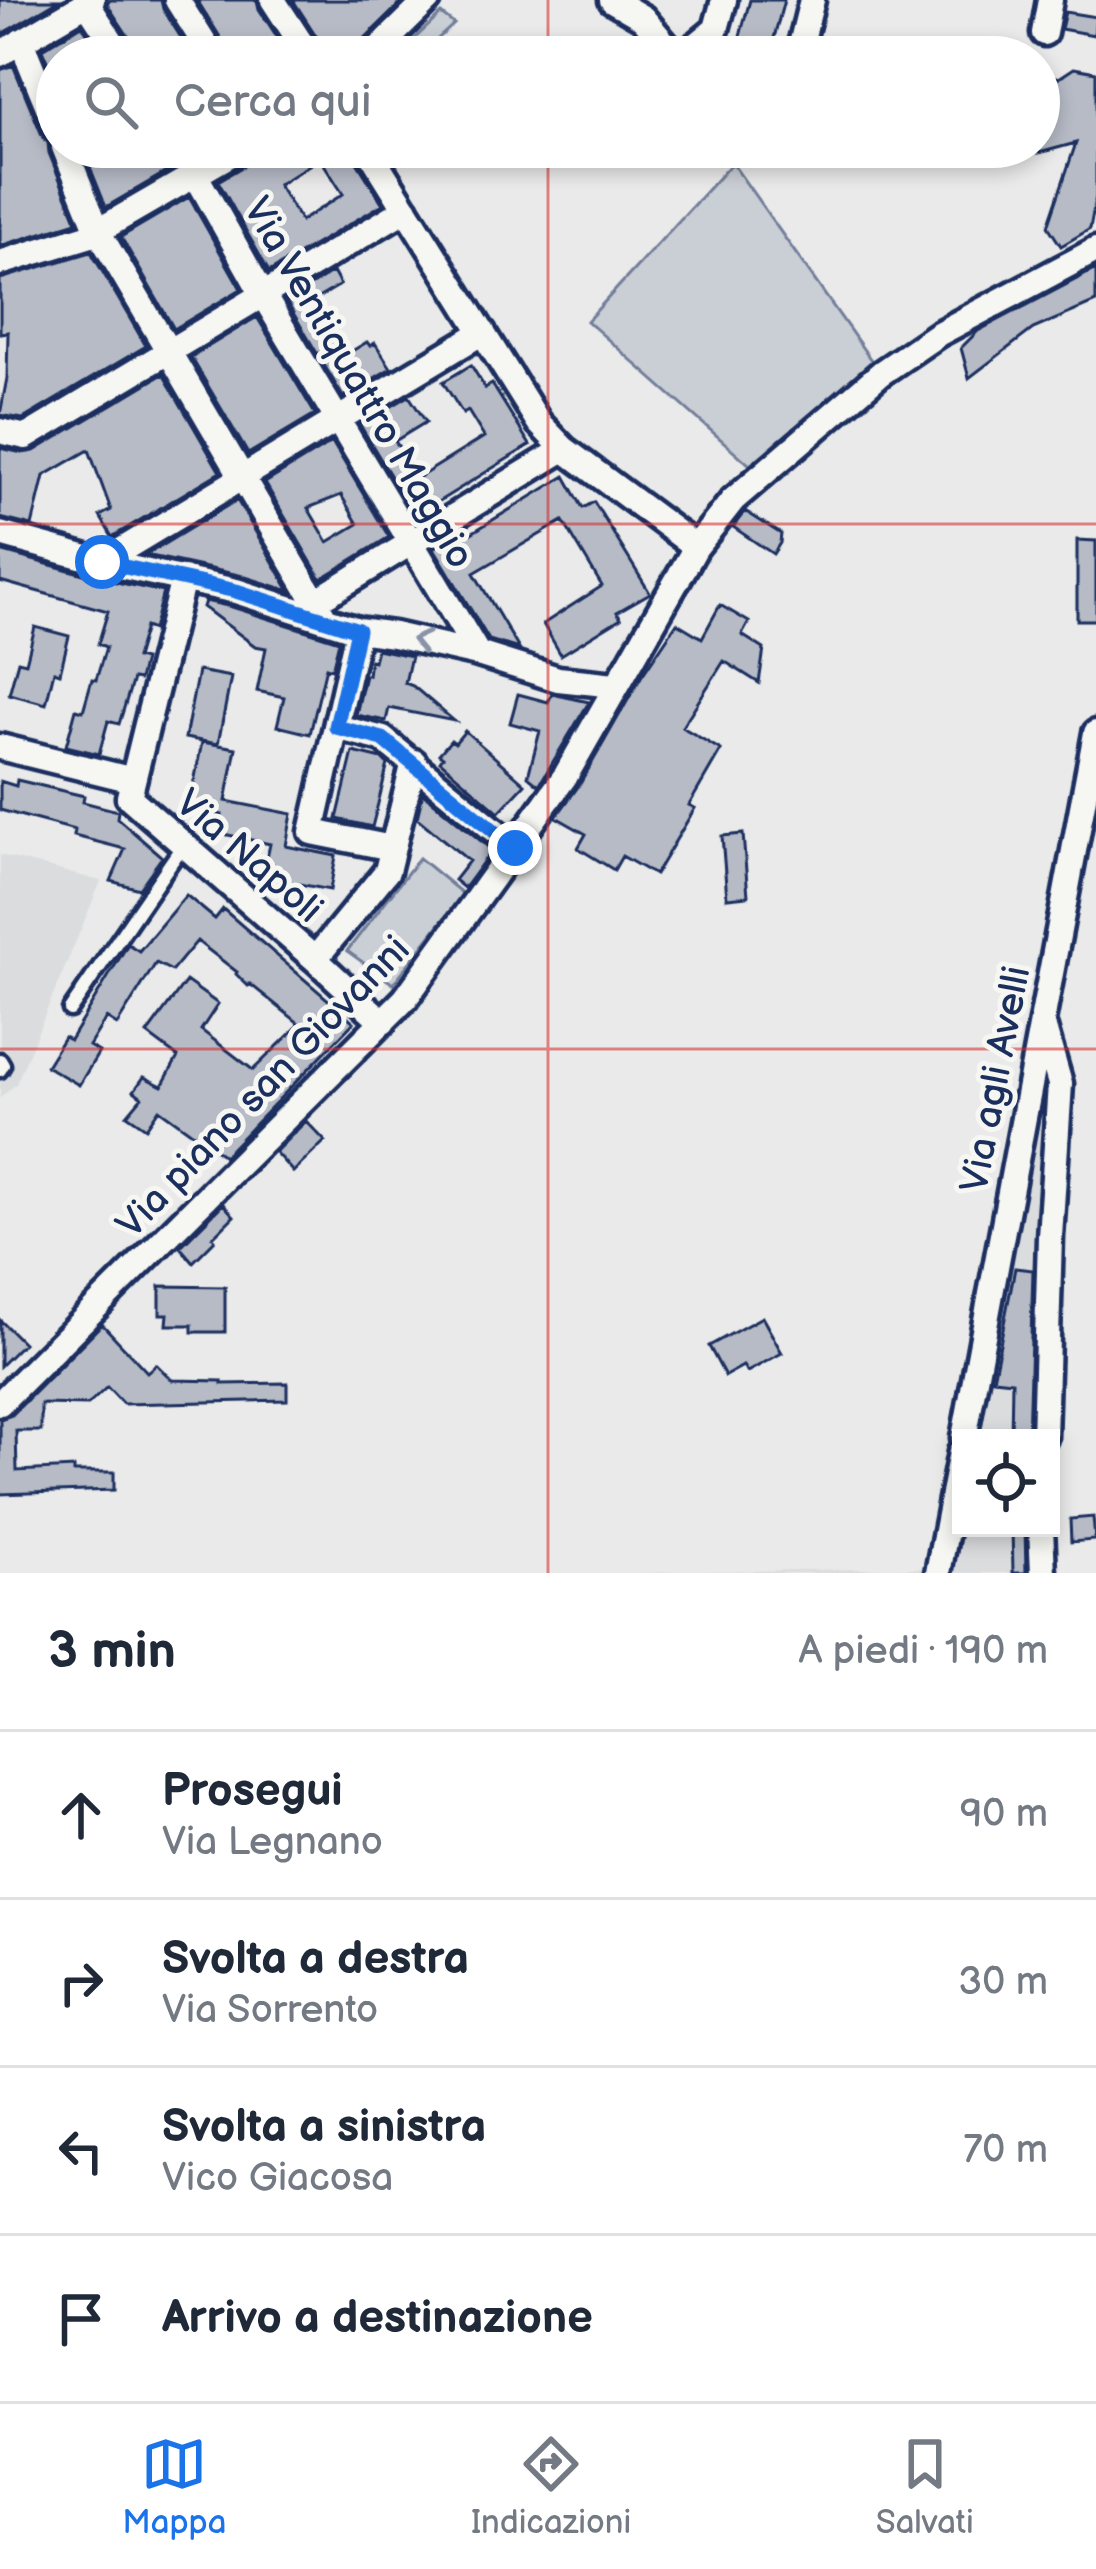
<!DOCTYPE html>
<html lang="it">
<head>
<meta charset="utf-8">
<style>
  body { margin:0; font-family:"Balsamiq Sans",sans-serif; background:#f2f2f3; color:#1f2937 }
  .controls { position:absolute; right:36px; bottom:36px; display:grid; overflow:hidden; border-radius:0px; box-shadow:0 6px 18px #0003 }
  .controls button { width:108px; height:108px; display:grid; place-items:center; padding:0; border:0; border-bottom:3px solid #e0e1e3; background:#fff; color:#1f2937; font:60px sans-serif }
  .stop { position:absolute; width:36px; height:36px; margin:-27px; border:9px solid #1a73e8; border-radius:50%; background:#fff }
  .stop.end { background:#1a73e8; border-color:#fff; box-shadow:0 3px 12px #0008 }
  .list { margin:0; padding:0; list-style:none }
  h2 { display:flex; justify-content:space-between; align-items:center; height:156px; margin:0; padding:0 48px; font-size:51px }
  h2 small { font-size:39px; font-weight:400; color:#747a83 }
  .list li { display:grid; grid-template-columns:78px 1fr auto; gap:36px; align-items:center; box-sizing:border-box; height:168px; padding:0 48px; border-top:3px solid #e0e1e3 }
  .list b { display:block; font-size:45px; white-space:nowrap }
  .list p { margin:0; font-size:39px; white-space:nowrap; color:#747a83 }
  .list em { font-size:39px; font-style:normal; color:#747a83 }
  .icon { flex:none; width:66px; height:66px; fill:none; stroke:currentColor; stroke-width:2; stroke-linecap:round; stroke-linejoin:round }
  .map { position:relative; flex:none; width:1096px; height:1573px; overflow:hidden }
  .search { position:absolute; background:#fff; box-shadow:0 6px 18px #0003; left:36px; right:36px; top:36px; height:132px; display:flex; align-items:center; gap:30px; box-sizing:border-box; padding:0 42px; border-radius:66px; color:#747a83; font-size:45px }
  .sheet { height:828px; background:#fff }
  nav { display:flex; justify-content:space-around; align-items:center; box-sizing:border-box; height:168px; border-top:3px solid #e0e1e3; background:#fff; font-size:33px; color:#747a83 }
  nav a { display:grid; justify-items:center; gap:6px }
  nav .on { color:#1a73e8 }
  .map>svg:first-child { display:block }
  .built { fill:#dadcde }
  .green { fill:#caced5; stroke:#727e9a; stroke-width:3 }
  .building { fill:#b6bbc6; stroke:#1b2f5e; stroke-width:3; fill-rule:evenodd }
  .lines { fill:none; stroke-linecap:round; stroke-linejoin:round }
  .service-casing { stroke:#1b2f5e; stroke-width:21 }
  .minor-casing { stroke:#1b2f5e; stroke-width:33 }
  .service { stroke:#f6f6f2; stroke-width:12 }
  .minor { stroke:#f6f6f2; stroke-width:24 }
  .oneway { stroke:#8892a8 }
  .route { stroke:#1a73e8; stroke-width:15 }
  .grid { fill:none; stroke:#d62828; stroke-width:3; stroke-opacity:0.55 }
  .labels { text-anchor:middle; stroke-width:10; stroke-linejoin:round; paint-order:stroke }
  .street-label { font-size:39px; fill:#1b2f5e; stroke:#f6f6f2 }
</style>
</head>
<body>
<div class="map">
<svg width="1096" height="1573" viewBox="0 0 1096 1573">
  <rect width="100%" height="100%" fill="#e9eae9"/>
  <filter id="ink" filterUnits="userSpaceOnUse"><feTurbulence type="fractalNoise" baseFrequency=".00833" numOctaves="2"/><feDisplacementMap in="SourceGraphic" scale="24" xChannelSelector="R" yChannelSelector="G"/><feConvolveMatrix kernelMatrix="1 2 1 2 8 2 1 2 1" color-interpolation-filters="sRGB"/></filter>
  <g filter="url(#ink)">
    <path class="built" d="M0,855l101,26 -85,203 -16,14z
      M1033,1127l15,2 -14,309h-56z
      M962,1528h70l2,45h-80z
      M922,1568l-1,5h-287z"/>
    <path class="green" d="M441,14l13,10 -36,33h-23z
      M732,163l141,200 -123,102 -163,-144z
      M419,858l44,36 -70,90 -46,-33z"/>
    <path class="building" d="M0,0h59l-59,35z
      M161,0l2,9 30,48h-55l-2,-9 -29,-44 3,-4z
      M197,0h60l2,9 31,48h-61l-2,-9z
      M293,0h111l-46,45 -4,12h-28l-2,-9z
      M750,0h34l-15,57h-26l-6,-10z
      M1065,12l31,5 -2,18 -33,-6z
      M82,25l20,32h-45v28l-15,-36z
      M13,65l29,70 6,8 1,10 28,69 -77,24v-176z
      M1074,68l22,4v124l-6,33 -29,17 -13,-20 28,-83 -37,10v-83l20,8z
      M82,147h82l9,21 -67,39z
      M259,147h92l2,9 30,48 -114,68 -51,-91 34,-20zM320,158l23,36 -42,27 -23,-36z
      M189,197l52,92 -67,40 -53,-92z
      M91,252l55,94 -123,73 -23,-4 7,-37 1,-46 -8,1v-54z
      M1096,269v33l-63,27 -64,49 -8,-30 17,-17z
      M333,272l7,13 -25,15 32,54 20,-12 3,4 5,-3 16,25 -48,29 -57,-96z
      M257,317l58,97 -67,40 -57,-97z
      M471,365l14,23 7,-4 38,61 -97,60 2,4 -18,11 -57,-95 49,-29 17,26 -31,19 23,37 66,-41 -16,-26 -5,3 -20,-32z
      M163,374l57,98 -108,65 -12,-21 11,-6 -22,-60 -45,26 -12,50 -32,-8v-70l22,5 12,-2z
      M332,442l57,95 -68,42 -56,-96zM341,495l17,29 -30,18 -20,-34z
      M565,476l18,32 11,-6 56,91 -33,19 4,6 -60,37 -18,-31 59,-38 -39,-65 -89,52 45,76 -30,-9 -55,-92 18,-11 3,6z
      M237,500l53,91 -51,-16 -93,-20z
      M745,511l36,23 -1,9 -7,11 -40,-27z
      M1077,540l19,1v79h-19z
      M0,551l98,27 65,14 -10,38 -8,-3 -9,31 8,2 -5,20 -6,-1 -14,45 -11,-3 -9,33 -33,-8 10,-37 7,2 9,-32 4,1 10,-33 -8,-3 10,-33 -108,-30z
      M205,601l27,6 107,34 -7,28 -6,-2 -16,67 -33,-8 7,-29 -27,-6 9,-43 -11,-2 -52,-39z
      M720,605l29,17 -7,13 22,14 -5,34 -35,-22 -42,66 39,23 -32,55 6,3 -40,67 -33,-19 -8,14 -36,-22 8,-14 -30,-17 24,-33 61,-107 36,-54 25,15z
      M35,627l34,9 -9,37 -6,-2 -8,33 -37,-10 9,-33 8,2z
      M377,649l34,7 -6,27 8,3 41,35 -65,-13 -3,13 -30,-6 9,-40h3l2,-15 4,1z
      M198,671l33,6 -13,67 -33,-6z
      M518,694l30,8 4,-8 37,8 -50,83 -11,-9 12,-45 -30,-8z
      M465,731l60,53 -26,28 -59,-51 3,-4 -4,-3 12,-14 4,3z
      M202,742l34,6 -10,53 66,13 -6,32 50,10 -6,34 -67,-13 7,-33 -51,-11 3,-18 -33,-7z
      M353,752l29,7 6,5 -16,63 -35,-8z
      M17,780l67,16 -1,6 35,9 -1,7 45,39 -23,32 -28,-8 14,-32 -51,-13 1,-6 -75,-20v-29l16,5z
      M423,793l69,57 -28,38 -10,-8 15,-19 -52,-43z
      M743,834l5,62 -21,2 -5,-62z
      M186,895l29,24 8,-10 131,113 -130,134 -65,-47 -13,19 -19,-13 15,-18 -8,-6 10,-14 18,9 16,-29 -31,-23 39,-53 32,23 -17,26 52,40 47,-46 -50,-40 -2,2 -12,-12 1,-2 -40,-31 -25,30 -16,-8 -39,62 -11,-7 -17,28 10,6 -20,33 -33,-19 18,-29 6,3 58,-96 11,7z
      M306,1121l19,20 -32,31 -18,-20z
      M223,1204l11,12 -21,21 2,3 -22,22 -13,-15z
      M1015,1268l18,2 -5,168h-17l1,-57 -19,-2z
      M160,1286l65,1v45h-33v-7h-25l1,-11h-8z
      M762,1317l20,36 -35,19 -4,-6 -18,10 -16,-30z
      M0,1320l23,23 -23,23z
      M102,1324l45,48 9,-8 16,16 50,1v3l65,-1v17l-164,4 -16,-17 -19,18 -47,-1v27h-25l1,40 57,-3v4h40v18l-114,4v-75l12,-4z
      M1093,1517l2,23 -24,2 -1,-23z
      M1012,1528h13l1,45h-13z"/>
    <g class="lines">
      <g class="service-casing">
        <path id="service" d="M70,1010l113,-165
          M0,1060l3,5 -3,5"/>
      </g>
      <g class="minor-casing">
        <path id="minor" d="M85,0l37,57
          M177,0l36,57
          M273,0l37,57
          M612,0l31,18 33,39
          M1044,33l6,-33
          M21,41l36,88
          M0,54l92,-54
          M370,57l58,-57
          M682,57l34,-28 8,-29
          M798,57l14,-57
          M64,147l34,84 228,389
          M180,147l83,148 215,359
          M367,147l172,276 25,26 132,98
          M0,263l91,-28 152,-88
          M0,431l26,6 380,-228
          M0,534l102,28 134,29 122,39 36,5 84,19 80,25 57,6
          M102,562l381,-230
          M183,579l-54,218 186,162 68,63
          M316,601l248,-152
          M358,630l-46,202 80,16
          M336,727l47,12 132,108
          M0,747l133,33
          M315,959l72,-88 27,-109
          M1044,1028l16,56 -10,153 -6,201
          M0,1403l405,-404 161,-224 130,-228 37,-47 148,-127 57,-39 158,-84
          M964,1438l132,-705
          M1041,1528l2,45
          M938,1573l23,-121"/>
      </g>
      <use href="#service" class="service"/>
      <use href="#minor" class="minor"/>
    </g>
    <defs><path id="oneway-chevron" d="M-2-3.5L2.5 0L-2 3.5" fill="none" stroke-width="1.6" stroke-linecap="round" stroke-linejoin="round" transform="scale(3)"/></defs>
    <use class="oneway" href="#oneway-chevron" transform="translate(420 641) rotate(-167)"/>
  </g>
  <g class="lines" filter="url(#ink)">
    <path class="route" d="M102,562l134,29 122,39 -22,97 47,12 132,109"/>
  </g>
  <path class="grid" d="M548,0v57M548,147v1426M0,524h1096M0,1049h1096"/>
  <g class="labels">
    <g class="street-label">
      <text transform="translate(360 382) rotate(60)" y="14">Via Ventiquattro Maggio</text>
      <text transform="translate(250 855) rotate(41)" y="14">Via Napoli</text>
      <text transform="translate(994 1079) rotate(-79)" y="14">Via agli Avelli</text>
      <text transform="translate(262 1086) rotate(-46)" y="14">Via piano san Giovanni</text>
    </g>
  </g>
</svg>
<div class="controls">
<button><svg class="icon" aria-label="locate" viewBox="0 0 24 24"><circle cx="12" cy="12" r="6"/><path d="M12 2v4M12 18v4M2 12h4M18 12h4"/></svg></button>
</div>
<div class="stop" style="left:102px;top:562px"></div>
<div class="stop end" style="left:515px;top:848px"></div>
<div class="search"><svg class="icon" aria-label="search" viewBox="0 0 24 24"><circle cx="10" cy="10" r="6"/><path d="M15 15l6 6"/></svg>Cerca qui</div>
</div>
<section class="sheet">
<h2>3 min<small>A piedi · 190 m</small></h2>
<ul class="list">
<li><svg class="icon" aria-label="ahead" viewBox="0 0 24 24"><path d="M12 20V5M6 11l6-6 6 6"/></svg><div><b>Prosegui</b><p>Via Legnano</p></div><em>90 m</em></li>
<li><svg class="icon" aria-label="right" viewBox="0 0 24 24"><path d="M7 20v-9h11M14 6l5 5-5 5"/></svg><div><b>Svolta a destra</b><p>Via Sorrento</p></div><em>30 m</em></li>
<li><svg class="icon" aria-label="left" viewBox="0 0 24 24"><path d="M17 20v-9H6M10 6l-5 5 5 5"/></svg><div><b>Svolta a sinistra</b><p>Vico Giacosa</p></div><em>70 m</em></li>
<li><svg class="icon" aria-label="arrive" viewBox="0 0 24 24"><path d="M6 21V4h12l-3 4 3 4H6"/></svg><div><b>Arrivo a destinazione</b></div></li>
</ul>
</section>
<nav>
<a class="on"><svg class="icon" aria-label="map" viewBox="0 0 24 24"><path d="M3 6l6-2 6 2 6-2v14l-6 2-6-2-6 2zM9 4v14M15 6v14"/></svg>Mappa</a>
<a><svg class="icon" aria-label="directions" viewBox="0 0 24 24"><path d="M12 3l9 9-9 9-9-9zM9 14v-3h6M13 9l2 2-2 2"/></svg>Indicazioni</a>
<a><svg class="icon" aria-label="saved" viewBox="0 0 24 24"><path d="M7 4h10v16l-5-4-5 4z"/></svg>Salvati</a>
</nav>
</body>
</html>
